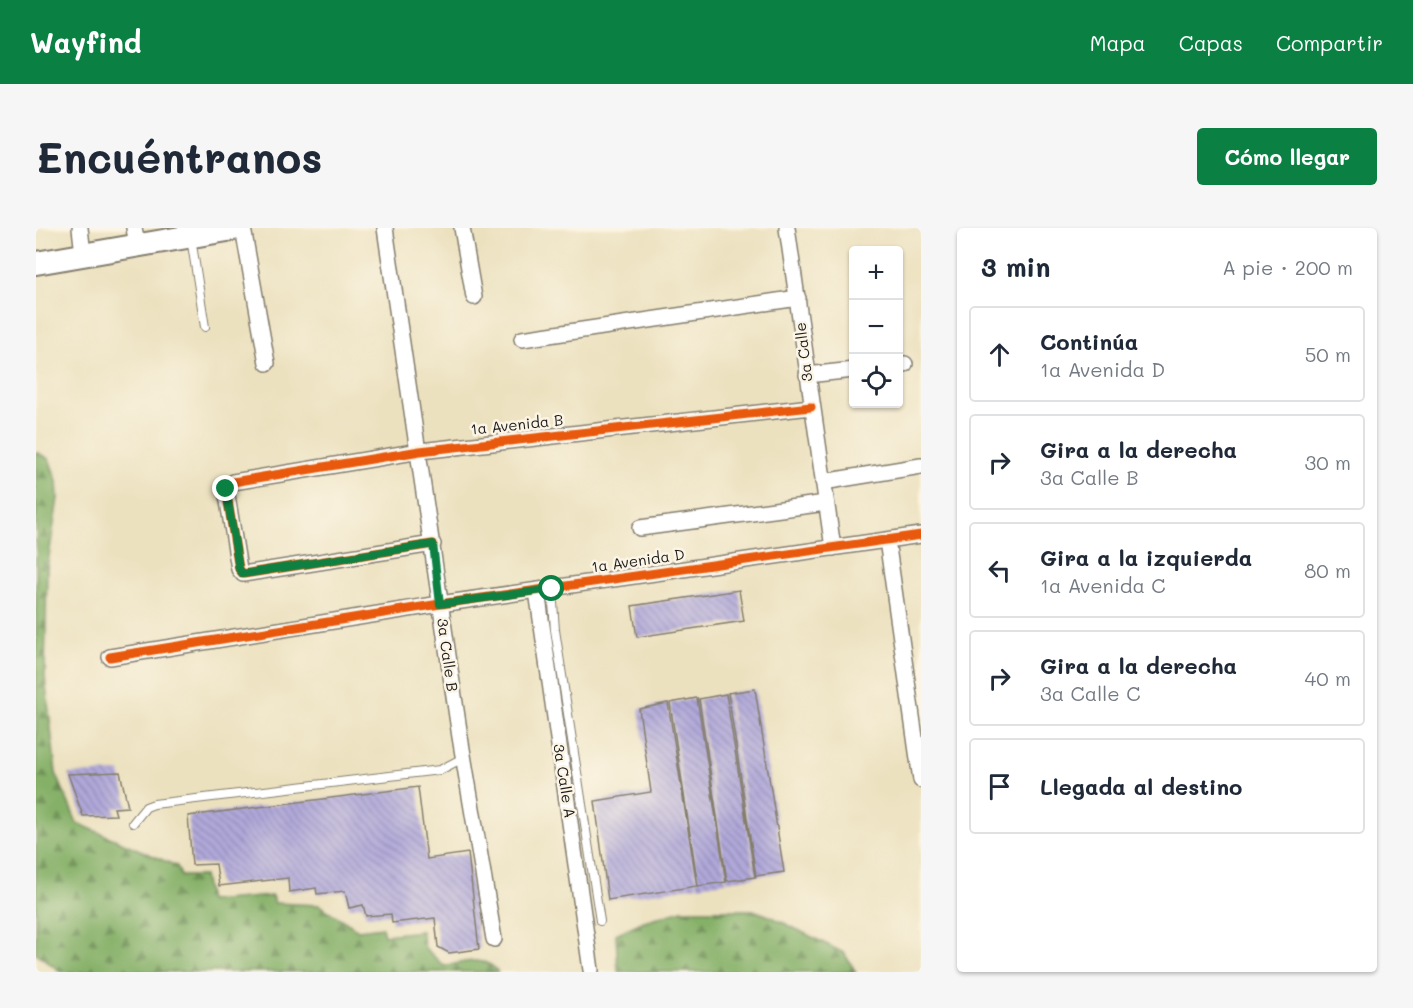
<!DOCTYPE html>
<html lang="es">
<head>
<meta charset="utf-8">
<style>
  body { margin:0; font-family:Mali,sans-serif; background:#f6f6f7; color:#1f2937 }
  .controls { position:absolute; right:18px; top:18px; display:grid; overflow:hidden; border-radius:6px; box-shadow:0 2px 4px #0004 }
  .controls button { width:54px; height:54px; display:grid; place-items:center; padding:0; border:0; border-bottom:2px solid #e0e1e3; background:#fff; color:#1f2937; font:30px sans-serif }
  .stop { position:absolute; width:18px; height:18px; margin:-14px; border:4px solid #0b8043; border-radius:50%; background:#fff }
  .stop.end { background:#0b8043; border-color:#fff; box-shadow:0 2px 6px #0008 }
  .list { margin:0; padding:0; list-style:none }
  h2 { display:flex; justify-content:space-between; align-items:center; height:78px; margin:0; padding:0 24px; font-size:26px }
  h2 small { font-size:20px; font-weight:400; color:#747a83 }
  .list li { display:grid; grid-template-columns:39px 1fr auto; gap:18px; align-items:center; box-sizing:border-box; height:96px; margin:0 12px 12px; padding:0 12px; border:2px solid #e0e1e3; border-radius:6px }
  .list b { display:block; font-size:22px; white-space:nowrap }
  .list p { margin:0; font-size:20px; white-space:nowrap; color:#747a83 }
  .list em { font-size:20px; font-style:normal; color:#747a83 }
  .icon { flex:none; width:33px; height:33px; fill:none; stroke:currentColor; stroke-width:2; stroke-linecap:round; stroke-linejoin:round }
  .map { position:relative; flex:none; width:885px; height:744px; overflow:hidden; border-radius:6px }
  header { display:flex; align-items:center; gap:36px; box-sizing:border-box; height:84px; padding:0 30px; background:#0b8043; color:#fff }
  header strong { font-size:28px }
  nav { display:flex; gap:33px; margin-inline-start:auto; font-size:21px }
  .intro { display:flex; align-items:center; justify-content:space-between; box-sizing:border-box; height:144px; padding:0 36px }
  h1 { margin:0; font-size:42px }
  .button { padding:15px 27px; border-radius:6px; background:#0b8043; color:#fff; font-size:21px; font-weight:700 }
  main { display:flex; gap:36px; padding:0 36px }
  aside { flex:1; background:#fff; border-radius:6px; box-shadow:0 2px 4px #0004 }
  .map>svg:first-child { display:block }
  .forest { fill:url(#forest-firs); stroke:#506642; stroke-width:1.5 }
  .building { fill:url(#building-back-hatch) }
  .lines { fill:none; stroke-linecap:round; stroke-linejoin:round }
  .service-casing { stroke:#847e6e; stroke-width:10 }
  .minor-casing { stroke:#847e6e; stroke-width:18 }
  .primary-casing { stroke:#847e6e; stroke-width:26 }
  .service { stroke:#fff; stroke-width:8 }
  .minor { stroke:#fff; stroke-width:15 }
  .primary { stroke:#fff; stroke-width:22 }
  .cycleway-casing { stroke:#fcf5e5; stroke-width:13 }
  .cycleway { stroke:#e8590c; stroke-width:9 }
  .route { stroke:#0b8043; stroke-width:8 }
  .labels { text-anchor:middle; stroke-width:5; stroke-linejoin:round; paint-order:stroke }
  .street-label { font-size:15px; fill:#1c1c1c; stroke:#fcf5e5 }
</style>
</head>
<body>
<header>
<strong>Wayfind</strong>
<nav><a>Mapa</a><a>Capas</a><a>Compartir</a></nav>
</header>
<div class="intro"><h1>Encuéntranos</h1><a class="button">Cómo llegar</a></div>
<main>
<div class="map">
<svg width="885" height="744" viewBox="0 0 885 744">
  <defs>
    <pattern id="forest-firs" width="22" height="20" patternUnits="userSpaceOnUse" patternTransform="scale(1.5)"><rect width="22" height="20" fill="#85b067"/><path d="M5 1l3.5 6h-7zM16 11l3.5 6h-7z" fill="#6c8e54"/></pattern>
    <pattern id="building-back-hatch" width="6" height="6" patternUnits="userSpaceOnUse" patternTransform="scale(1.5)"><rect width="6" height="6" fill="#b1a9da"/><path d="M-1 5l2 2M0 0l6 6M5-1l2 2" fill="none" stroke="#8f89b0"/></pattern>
  </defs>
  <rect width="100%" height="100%" fill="#fcf5e5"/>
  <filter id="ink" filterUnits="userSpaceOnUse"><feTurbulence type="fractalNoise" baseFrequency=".0167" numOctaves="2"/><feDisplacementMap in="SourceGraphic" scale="12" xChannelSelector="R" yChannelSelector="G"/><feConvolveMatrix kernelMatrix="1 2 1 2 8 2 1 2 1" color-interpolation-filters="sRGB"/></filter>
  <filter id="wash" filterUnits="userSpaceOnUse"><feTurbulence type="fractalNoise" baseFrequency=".008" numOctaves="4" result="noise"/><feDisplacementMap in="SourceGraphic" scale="24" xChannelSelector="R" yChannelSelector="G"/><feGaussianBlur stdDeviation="1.35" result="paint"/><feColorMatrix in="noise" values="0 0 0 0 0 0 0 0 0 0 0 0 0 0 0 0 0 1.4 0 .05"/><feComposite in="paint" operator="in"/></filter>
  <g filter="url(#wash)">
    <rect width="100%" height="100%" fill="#ece1bf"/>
    <path class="forest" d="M0,224l13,7 8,22 1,17 -11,71 -2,107 11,97 21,50 100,43 4,10h23l5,25 63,-5 2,7 45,2 39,25 24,-3 2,8 37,-4 4,17 19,18c19,-3 41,-12 54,6h-437l-25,-19z
      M646,682h71l19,7 72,36 12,19h-238l-2,-38 28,-13z"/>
    <g id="blocks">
      <path class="building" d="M703,362l5,31 -107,16 -5,-31z
        M719,461l29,183 -28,4 -28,-183z
        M690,466l29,183 -28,4 -28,-182z
        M661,470l29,184 -28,4 -28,-183z
        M632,475l29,183 -89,14 -13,-99 56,-9 -12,-83z
        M84,544l8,35 -14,1 2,7 -33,1 -15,-42z
        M382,559l9,72 41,-6 11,96 -30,4 -11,-6 -3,-29 -43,5 -1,-9 -25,2 -3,-11 -14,3 -4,-17 -28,3 -1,-6 -27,4 -1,-14 -69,8 -3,-22 -24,1 -4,-49z"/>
    </g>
  </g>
  <g filter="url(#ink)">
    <use href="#blocks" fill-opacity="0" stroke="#847e6e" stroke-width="1.5"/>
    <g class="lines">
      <g class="service-casing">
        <path id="service" d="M155,10l14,89
          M516,361l3,41 45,291
          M97,595l13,-16 8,-3 286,-34 23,-12"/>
      </g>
      <g class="minor-casing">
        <path id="minor" d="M44,0l3,26
          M98,0l3,17
          M207,0l24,135
          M349,0l75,509 34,202
          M426,0l12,69
          M751,0l46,320
          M486,111l276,-41
          M862,136h7
          M771,147l47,-5
          M787,254l98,-16
          M604,300l186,-25
          M851,312l34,240
          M397,316l-190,30 -4,-5 -13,-80 7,-7 187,-31 391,-44
          M501,363l54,379
          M74,429l330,-53 481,-69"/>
      </g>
      <g class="primary-casing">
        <path id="primary" d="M0,35l203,-35"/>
      </g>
      <use href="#service" class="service"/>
      <use href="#minor" class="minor"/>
      <use href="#primary" class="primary"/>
      <g class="cycleway-casing">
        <path id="cycleway" d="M397,316l-190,30 -4,-5 -13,-80 7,-7 187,-31 391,-44
          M74,429l330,-53 481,-69"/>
      </g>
      <use href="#cycleway" class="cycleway"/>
    </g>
  </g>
  <g class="lines" filter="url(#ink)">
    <path class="route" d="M190,261l13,80 4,5 190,-30 7,60 112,-15"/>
  </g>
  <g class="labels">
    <g class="street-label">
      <text transform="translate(768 124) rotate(-97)" y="5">3a Calle</text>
      <text transform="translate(481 197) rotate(-6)" y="5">1a Avenida B</text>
      <text transform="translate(602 333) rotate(-8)" y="5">1a Avenida D</text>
      <text transform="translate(411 427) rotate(82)" y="5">3a Calle B</text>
      <text transform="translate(528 553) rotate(81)" y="5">3a Calle A</text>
    </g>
  </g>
</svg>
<div class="controls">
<button>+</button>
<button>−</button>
<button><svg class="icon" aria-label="locate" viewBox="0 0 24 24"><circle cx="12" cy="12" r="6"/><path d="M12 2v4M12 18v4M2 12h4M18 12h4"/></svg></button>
</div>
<div class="stop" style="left:516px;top:361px"></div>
<div class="stop end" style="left:190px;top:261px"></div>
</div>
<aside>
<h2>3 min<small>A pie · 200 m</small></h2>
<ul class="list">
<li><svg class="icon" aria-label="ahead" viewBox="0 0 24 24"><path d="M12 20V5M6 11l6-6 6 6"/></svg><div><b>Continúa</b><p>1a Avenida D</p></div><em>50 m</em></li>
<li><svg class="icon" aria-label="right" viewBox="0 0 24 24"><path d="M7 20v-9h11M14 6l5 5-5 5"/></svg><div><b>Gira a la derecha</b><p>3a Calle B</p></div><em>30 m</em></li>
<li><svg class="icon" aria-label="left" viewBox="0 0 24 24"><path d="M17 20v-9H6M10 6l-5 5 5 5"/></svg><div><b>Gira a la izquierda</b><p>1a Avenida C</p></div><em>80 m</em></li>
<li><svg class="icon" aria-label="right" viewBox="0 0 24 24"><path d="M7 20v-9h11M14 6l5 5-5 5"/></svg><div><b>Gira a la derecha</b><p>3a Calle C</p></div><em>40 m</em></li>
<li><svg class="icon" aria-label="arrive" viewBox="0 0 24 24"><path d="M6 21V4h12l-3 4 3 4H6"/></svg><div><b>Llegada al destino</b></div></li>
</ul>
</aside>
</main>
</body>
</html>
